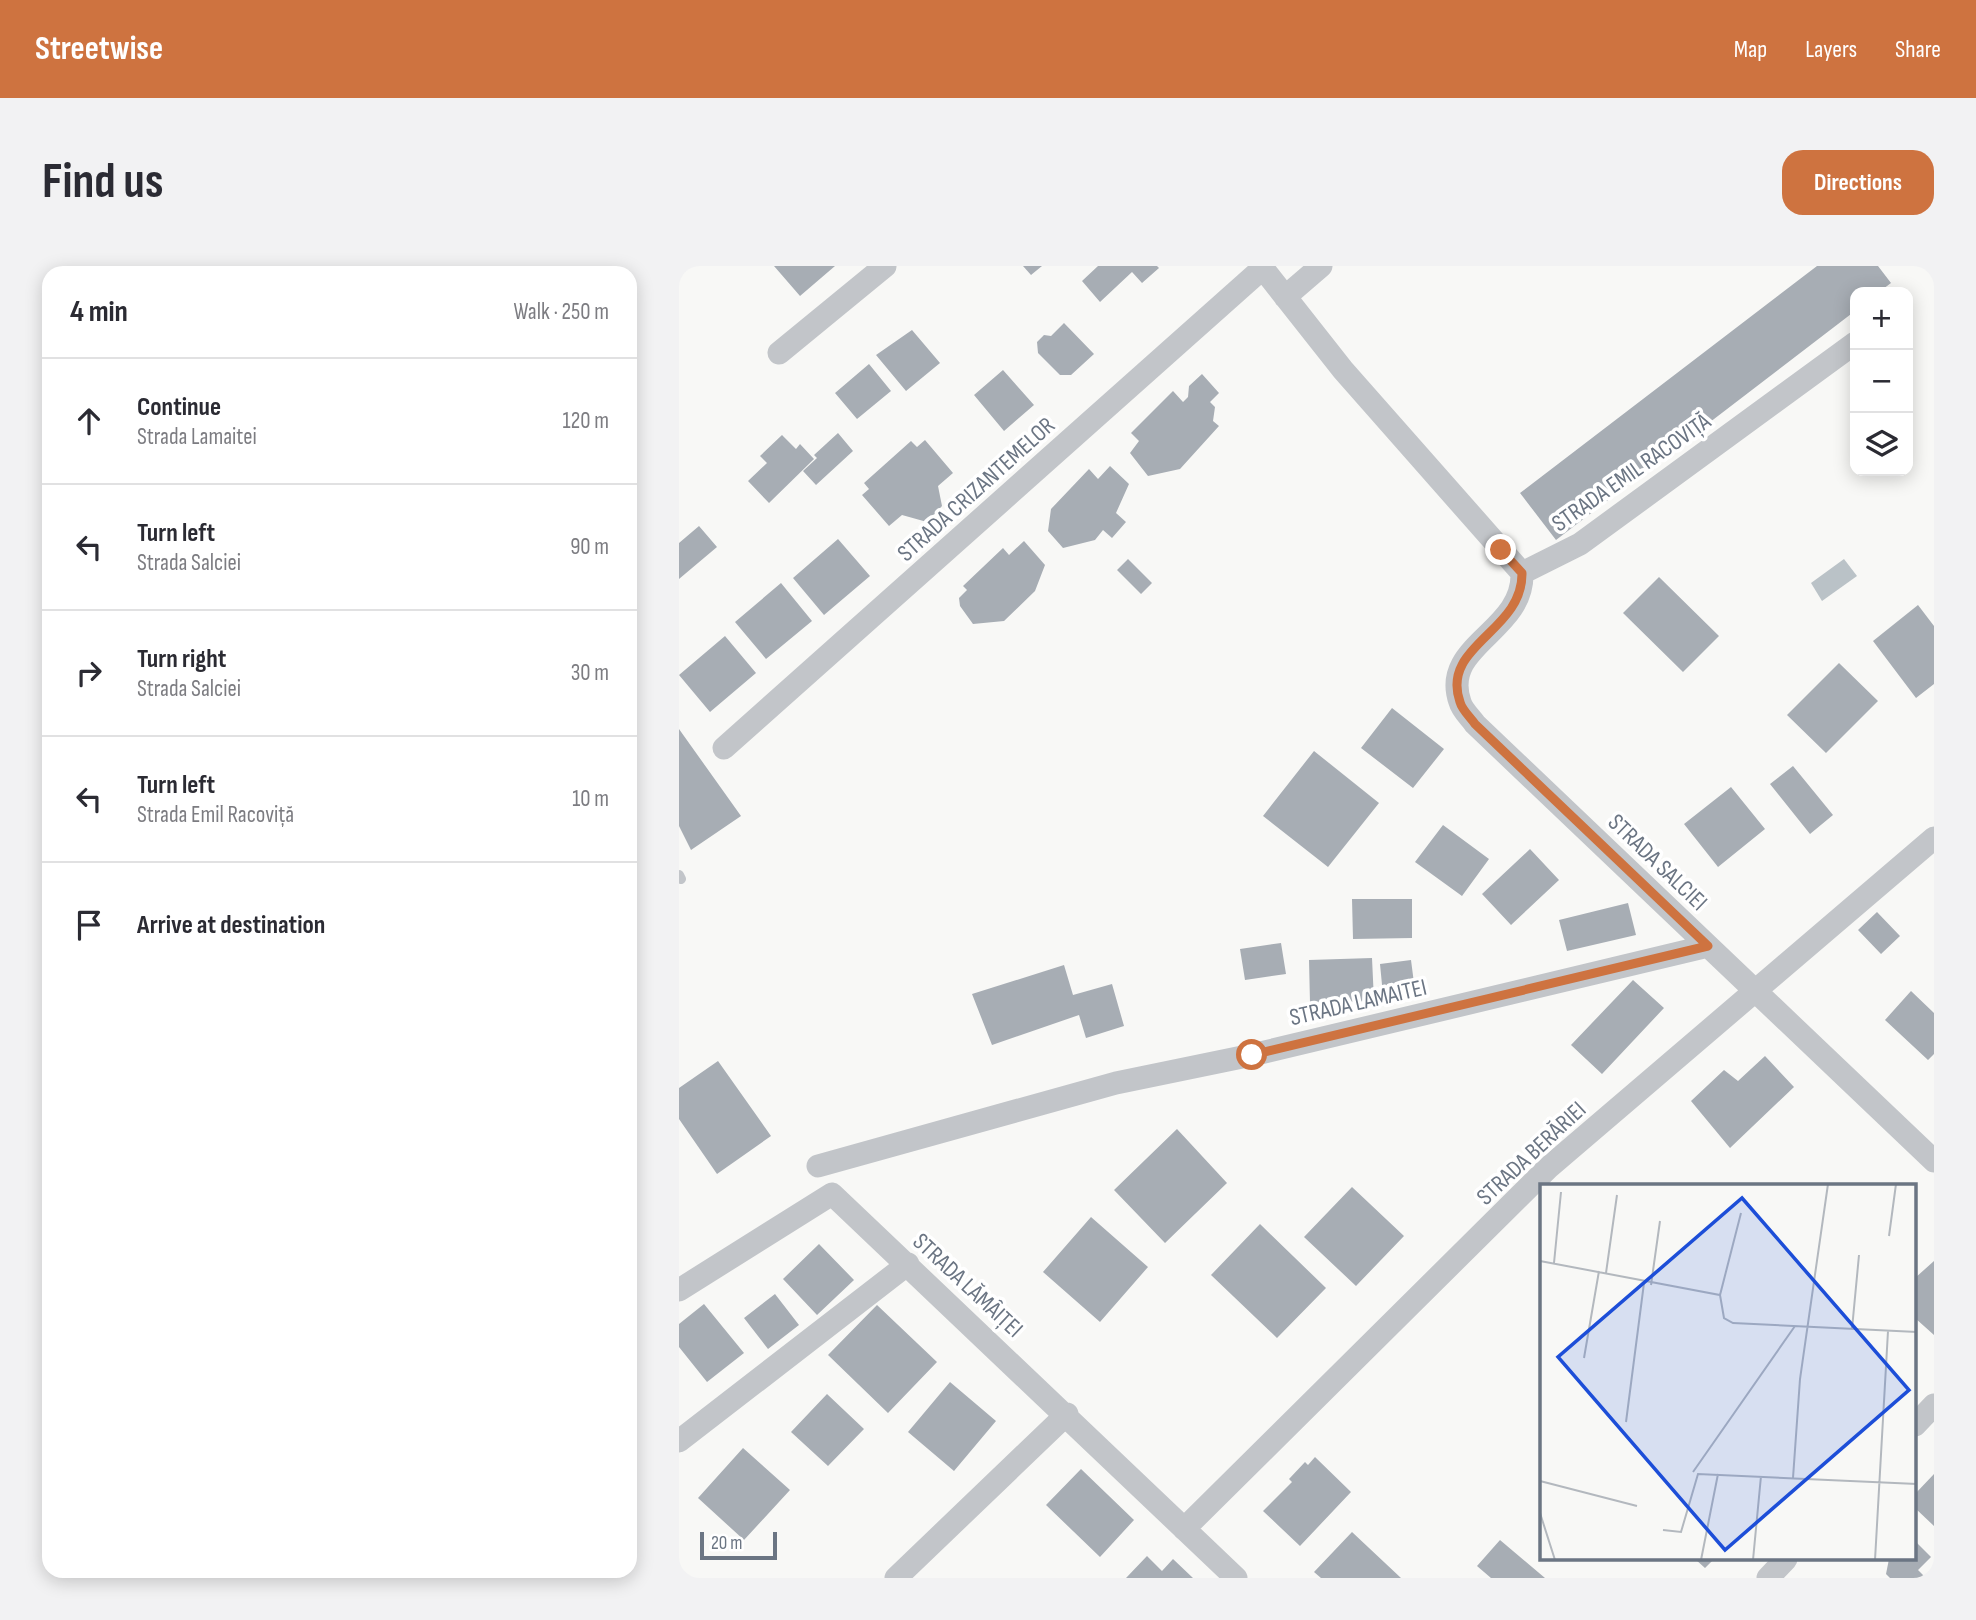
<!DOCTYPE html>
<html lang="en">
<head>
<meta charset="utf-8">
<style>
  body { margin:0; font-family:"Sofia Sans Condensed",sans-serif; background:#f2f2f3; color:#2b2b33 }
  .controls { position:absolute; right:21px; top:21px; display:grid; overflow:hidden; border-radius:14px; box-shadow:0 4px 18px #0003 }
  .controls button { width:63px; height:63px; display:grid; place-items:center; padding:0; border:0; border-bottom:2px solid #e1e1e2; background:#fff; color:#2b2b33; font:35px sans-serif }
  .scale { position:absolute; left:21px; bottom:18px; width:77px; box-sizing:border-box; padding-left:7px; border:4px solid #6b7583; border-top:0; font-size:19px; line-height:24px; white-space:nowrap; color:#6b7583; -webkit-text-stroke:5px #fff; paint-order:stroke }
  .stop { position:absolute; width:21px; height:21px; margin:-16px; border:5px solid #ce7340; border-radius:50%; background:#fff }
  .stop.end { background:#ce7340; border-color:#fff; box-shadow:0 2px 7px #0008 }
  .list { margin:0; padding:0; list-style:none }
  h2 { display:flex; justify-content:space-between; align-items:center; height:91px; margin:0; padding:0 28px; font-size:30px }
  h2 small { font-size:23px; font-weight:400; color:#7c7c81 }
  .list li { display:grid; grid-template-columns:46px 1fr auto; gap:21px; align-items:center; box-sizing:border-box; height:126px; padding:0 28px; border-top:2px solid #e1e1e2 }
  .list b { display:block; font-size:26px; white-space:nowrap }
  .list p { margin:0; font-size:23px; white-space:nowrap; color:#7c7c81 }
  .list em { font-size:23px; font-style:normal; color:#7c7c81 }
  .icon { flex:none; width:38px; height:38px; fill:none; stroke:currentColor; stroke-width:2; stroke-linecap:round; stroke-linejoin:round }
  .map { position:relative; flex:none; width:1255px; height:1312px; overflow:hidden; border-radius:21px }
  header { display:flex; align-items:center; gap:42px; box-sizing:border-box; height:98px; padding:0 35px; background:#ce7340; color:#fff }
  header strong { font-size:33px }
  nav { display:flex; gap:38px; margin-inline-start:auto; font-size:24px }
  .intro { display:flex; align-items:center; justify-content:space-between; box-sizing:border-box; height:168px; padding:0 42px }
  h1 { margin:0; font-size:49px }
  .button { padding:18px 32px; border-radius:21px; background:#ce7340; color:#fff; font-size:24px; font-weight:700 }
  main { display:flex; gap:42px; padding:0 42px }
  aside { flex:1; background:#fff; border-radius:21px; box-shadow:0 4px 18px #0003 }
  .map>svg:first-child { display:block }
  .water { fill:#bac2c7 }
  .building { fill:#a7adb4 }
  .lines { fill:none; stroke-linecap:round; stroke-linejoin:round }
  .lane { stroke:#c2c5c9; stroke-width:10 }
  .street { stroke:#c2c5c9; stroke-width:23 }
  .route { stroke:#ce7340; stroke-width:9 }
  .labels { text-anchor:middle; stroke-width:7; stroke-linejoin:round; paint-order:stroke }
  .street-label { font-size:24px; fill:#6b7583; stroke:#fff }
  .inset-road { fill:none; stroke:#b3b8be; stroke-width:2 }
  .view { fill:#1d4ed8; fill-opacity:0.15; stroke:#1d4ed8; stroke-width:3.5 }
  .inset-edge { fill:none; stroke:#6b7583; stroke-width:3.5 }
</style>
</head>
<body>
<header>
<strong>Streetwise</strong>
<nav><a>Map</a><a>Layers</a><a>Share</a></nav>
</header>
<div class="intro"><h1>Find us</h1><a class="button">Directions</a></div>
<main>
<aside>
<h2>4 min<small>Walk · 250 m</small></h2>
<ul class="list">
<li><svg class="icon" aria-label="ahead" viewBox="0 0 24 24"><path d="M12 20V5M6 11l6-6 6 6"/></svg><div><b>Continue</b><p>Strada Lamaitei</p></div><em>120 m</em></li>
<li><svg class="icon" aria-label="left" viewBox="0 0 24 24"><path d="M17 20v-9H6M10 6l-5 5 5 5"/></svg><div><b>Turn left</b><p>Strada Salciei</p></div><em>90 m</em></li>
<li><svg class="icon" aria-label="right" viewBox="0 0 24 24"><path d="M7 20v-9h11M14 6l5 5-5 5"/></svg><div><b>Turn right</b><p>Strada Salciei</p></div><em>30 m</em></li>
<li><svg class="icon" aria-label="left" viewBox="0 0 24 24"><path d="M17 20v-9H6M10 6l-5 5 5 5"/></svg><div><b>Turn left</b><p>Strada Emil Racoviță</p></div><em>10 m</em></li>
<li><svg class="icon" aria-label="arrive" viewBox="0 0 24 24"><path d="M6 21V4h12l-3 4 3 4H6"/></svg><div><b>Arrive at destination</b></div></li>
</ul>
</aside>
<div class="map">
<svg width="1255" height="1312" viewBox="0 0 1255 1312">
  <rect width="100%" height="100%" fill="#f8f8f6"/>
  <path class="water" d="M1165,293l13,17 -35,25 -11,-18z"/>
  <path class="building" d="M95,0h61l-35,30z
    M344,0h19l-11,9z
    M419,0h59l2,2 -17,15 -10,-11 -32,30 -18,-21z
    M1138,0h61l13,17 -12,9h-24v19l-299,229 -36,-47z
    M385,57l30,31 -23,21h-11l-22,-22 -1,-11 7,-7 7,1z
    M233,64l28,33 -34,28 -30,-36z
    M190,98l22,27 -34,28 -22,-26z
    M324,104l31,35 -30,26 -30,-36z
    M523,108l17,19 -9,9 5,5 -2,14 6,5 -39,43 -32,7 -18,-23 9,-12 -8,-8 42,-42 10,11 5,-5 1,-11z
    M159,167l15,18 -37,34 -13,-14 14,-13 -3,-3z
    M103,169l14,14 4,-5 14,15 -45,44 -21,-22 19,-18 -7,-7z
    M246,174l28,33 -15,13 4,20 -15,16 -25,-7 -13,11 -27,-31 7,-6 -5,-6 47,-42 6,6z
    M431,200l19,18 -13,29 10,9 -14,16 -9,-8 -8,10 -32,8 -15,-17 3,-22 38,-40 9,10z
    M20,260l18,21 -38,32v-36z
    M159,273l32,37 -46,39 -31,-37z
    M345,275l21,24 -10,26 -31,30 -31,3 -13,-18 -1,-8 8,-8 -4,-4 40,-38 6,7z
    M449,293l24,24 -11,11 -24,-24z
    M980,311l60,59 -36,36 -60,-59z
    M102,317l31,38 -46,38 -31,-37z
    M1239,339l16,21v58l-18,14 -43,-57z
    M46,370l31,37 -46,39 -31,-37z
    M1160,397l39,38 -52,52 -39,-38z
    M713,442l52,41 -31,39 -52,-40z
    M0,463l62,87 -50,34 -12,-24z
    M635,485l65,52 -51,64 -65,-51z
    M1114,500l40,49 -23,19 -40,-50z
    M1052,521l34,42 -47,38 -34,-43z
    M764,559l46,34 -27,37 -47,-34z
    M851,583l29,31 -48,45 -29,-31z
    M673,633h60v39l-59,1z
    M949,637l8,32 -69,16 -8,-31z
    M1198,646l23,24 -19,18 -23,-24z
    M602,677l5,31 -41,6 -5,-31z
    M693,692l2,43 -64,2 -1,-43z
    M732,694l4,31 -32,4 -3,-31z
    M385,699l9,30 39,-11 12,42 -38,12 -7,-23 -87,30 -20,-51z
    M954,714l31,28 -62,66 -31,-29z
    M1232,725l23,22v41l-6,6 -43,-40z
    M1086,790l29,31 -64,61 -39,-47 33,-31 14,11z
    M39,795l53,75 -54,38 -38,-55v-31z
    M498,863l50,54 -62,60 -51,-53z
    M673,921l52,49 -48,50 -52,-49z
    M412,951l57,50 -48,55 -57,-50z
    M581,958l66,64 -49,50 -66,-63z
    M140,978l35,36 -37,35 -34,-36z
    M1255,995v74l-19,-17v-40z
    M96,1028l24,31 -31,24 -24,-31z
    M25,1038l40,49 -37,29 -28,-35v-23z
    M198,1039l60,57 -49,51 -60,-58z
    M271,1116l46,39 -42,50 -46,-39z
    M148,1128l37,35 -36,37 -37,-34z
    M64,1182l47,42 -46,50 -46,-42z
    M636,1191l36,35 -51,54 -37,-35 29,-29 -3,-3 16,-17 3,3z
    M402,1203l53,51 -34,37 -54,-52z
    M1255,1208v52l-19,-18v-14z
    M673,1266l49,46h-80l-7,-6z
    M821,1274l45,38h-54l-14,-12z
    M1236,1275l16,16 -13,13 8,8h-36l-4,-4 3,-15h26z
    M468,1290l15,15 11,-12 20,19h-67z
    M1016,1293h19l-9,9z"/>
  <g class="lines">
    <path class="lane" d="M0,609l2,4"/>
    <path class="street" d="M582,0l82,104 179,203 58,-29 275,-201
      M606,31l36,-31
      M100,87l106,-87
      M843,307c2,59 -82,72 -62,129 2,8 11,16 15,22l459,437
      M45,482l539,-480
      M139,900l298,-83 136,-28 456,-109
      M0,1024l153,-96 404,384
      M1236,1159l19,-20
      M0,1175l229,-177
      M505,1263l364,-361 386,-330
      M217,1312l171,-164
      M1089,1312l18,-19"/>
  </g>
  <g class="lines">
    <path class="route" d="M573,789l456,-109 -233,-222c-4,-6 -13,-14 -15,-22 -20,-57 63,-70 62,-129l-21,-23"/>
  </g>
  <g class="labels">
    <g class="street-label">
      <text transform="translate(952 206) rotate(-35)" y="8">STRADA EMIL RACOVIȚĂ</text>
      <text transform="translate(297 223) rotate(-42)" y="8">STRADA CRIZANTEMELOR</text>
      <text transform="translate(979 596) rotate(44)" y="8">STRADA SALCIEI</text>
      <text transform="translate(679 736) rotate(-13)" y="8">STRADA LAMAITEI</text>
      <text transform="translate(852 887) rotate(-43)" y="8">STRADA BERĂRIEI</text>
      <text transform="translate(289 1019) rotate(43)" y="8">STRADA LĂMÂIȚEI</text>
    </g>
  </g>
  <g transform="translate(861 918)">
    <rect width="376" height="376" fill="#f8f8f6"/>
    <path class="inset-road" d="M349,52l7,-52M0,77l180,34 21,-82M14,79l7,-71M66,89l11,-78M111,101l9,-64M180,111l4,23 9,5 184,9M312,145l7,-74M44,174l15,-87M86,238l18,-139M153,288l102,-146M253,294l7,-99 28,-195M0,297l97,25M0,329l15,47M123,346l18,2 17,-58 219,10M161,376l17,-86M213,376l8,-84M335,376l13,-229"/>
    <path class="view" d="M202,14l167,192 -184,160 -167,-193z"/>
    <rect width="376" height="376" class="inset-edge"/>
  </g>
</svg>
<div class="controls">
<button>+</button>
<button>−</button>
<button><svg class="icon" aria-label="layers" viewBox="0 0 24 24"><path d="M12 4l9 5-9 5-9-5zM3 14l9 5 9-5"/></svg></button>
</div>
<div class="scale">20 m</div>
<div class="stop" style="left:573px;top:789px"></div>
<div class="stop end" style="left:822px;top:284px"></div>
</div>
</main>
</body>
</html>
